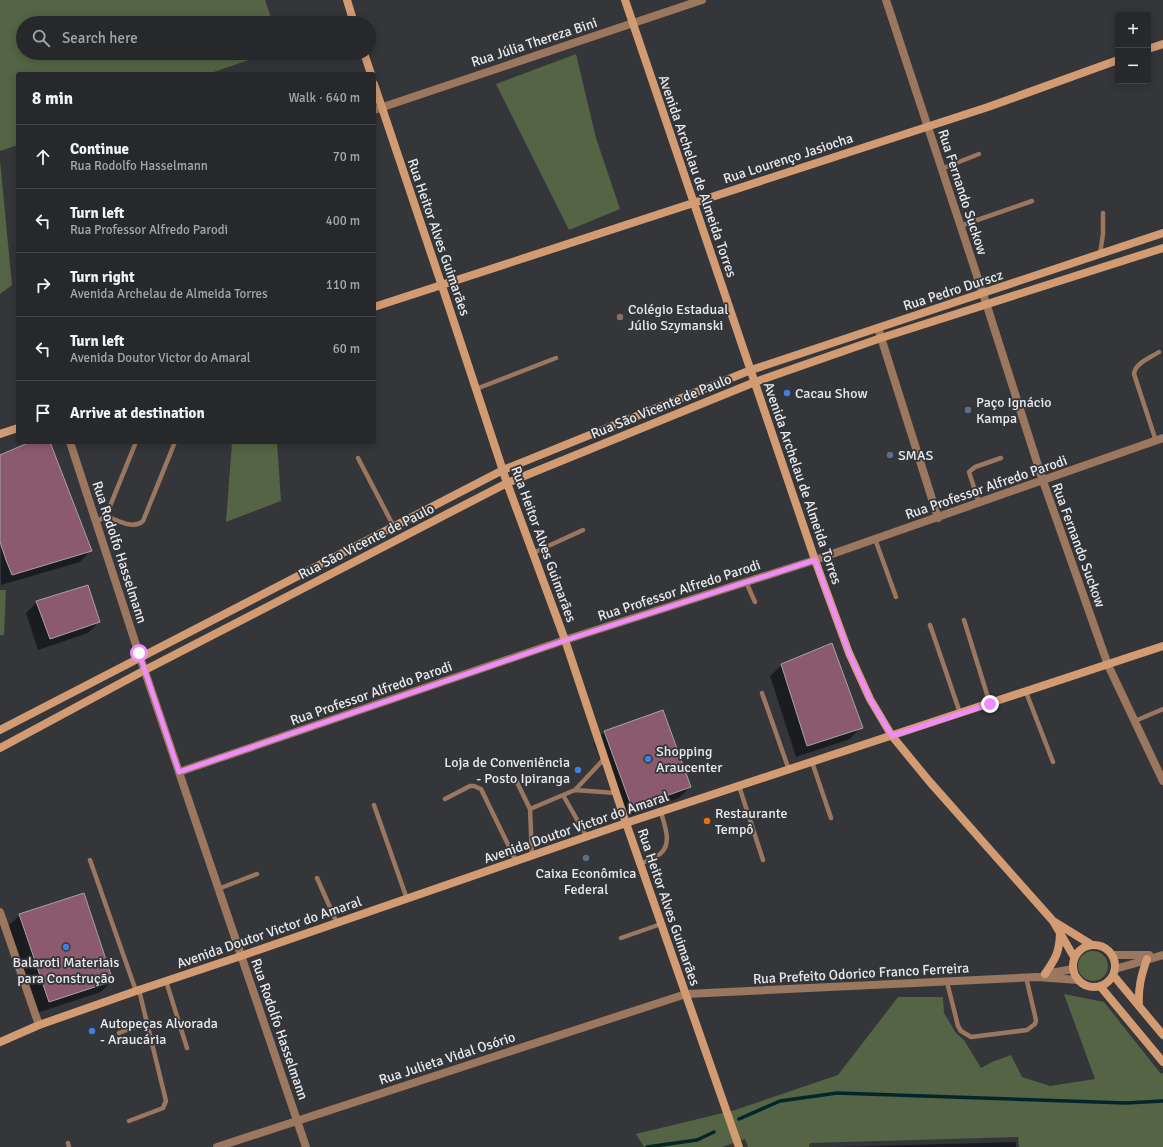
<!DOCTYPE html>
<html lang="en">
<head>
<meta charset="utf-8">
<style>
  body { margin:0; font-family:Signika,sans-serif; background:#333438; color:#f1f3f6 }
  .controls { position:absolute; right:12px; top:12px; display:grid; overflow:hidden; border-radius:4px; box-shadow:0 2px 10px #0003 }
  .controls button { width:36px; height:36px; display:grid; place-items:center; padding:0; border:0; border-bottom:1px solid #434448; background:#27282c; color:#f1f3f6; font:20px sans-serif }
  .stop { position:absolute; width:12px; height:12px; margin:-9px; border:3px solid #ee8cf8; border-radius:50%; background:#fff }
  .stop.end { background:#ee8cf8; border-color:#fff; box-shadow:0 1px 4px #0008 }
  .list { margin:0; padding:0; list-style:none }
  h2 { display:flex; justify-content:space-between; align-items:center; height:52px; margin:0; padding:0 16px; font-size:17px }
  h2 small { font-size:13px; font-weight:400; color:#a4a6a9 }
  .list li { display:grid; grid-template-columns:26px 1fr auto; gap:12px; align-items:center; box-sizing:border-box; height:64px; padding:0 16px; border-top:1px solid #434448 }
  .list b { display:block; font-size:15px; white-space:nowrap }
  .list p { margin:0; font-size:13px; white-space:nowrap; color:#a4a6a9 }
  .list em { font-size:13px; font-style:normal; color:#a4a6a9 }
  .icon { flex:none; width:22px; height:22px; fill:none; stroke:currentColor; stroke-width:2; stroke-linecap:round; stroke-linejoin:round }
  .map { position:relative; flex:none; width:1163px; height:1147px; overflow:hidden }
  .search { position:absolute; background:#27282c; box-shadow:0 2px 10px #0003; left:16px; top:16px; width:360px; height:44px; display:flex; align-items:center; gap:10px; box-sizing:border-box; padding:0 14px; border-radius:22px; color:#a4a6a9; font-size:15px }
  .panel { position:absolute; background:#27282c; box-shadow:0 2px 10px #0003; left:16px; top:72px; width:360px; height:372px; border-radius:4px }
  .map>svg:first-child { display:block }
  .green { fill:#546445 }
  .shadow { fill:#0007 }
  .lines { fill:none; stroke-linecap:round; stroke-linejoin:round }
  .stream { stroke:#03262c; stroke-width:3.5 }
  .building { fill:#8b5b6d; stroke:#a8a2a4 }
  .lane { stroke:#9a775e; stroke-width:4.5 }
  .street { stroke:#9a775e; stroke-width:8 }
  .secondary { stroke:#d29b72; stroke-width:8 }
  .route { stroke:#ee8cf8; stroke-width:5 }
  .education-dot { fill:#8d6e63; stroke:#34363a; stroke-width:1.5 }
  .shop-dot { fill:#3f7fe0; stroke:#34363a; stroke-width:1.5 }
  .service-dot { fill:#5c6f8a; stroke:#34363a; stroke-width:1.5 }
  .food-dot { fill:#e8710a; stroke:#34363a; stroke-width:1.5 }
  .labels { text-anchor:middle; stroke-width:3.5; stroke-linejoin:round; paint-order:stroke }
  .street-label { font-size:14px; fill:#e9eaed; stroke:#34363a }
  .poi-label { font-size:14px; fill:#e9eaed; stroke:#34363a; text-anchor:start }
</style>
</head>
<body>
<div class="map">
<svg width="1163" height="1147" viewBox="0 0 1163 1147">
  <rect width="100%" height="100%" fill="#34363a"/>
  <path class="green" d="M0,0h265l8,23h-250v30h246l-61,21h-190v71l-18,6z
    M576,54l20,84 24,71 -51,21 -73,-146z
    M0,160l12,125 -12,9z
    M232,442h45l4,59 -55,21z
    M0,590h6l-2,45h-4z
    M1078 966a15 15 0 1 1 30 0a15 15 0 1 1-30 0Z
    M1064,994l40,8 57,72 2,-1v74h-144l-1,-10 -208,6 -1,4h-61l-3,-8 -23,8h-78l-8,-13 99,-24 103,-35 60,-78h45l1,16 12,20 8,7 17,28 11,-6 19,-7 11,22 28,9 45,-7z"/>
  <path class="shadow" d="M33,442h16l42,108 -11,12 -79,23 -1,-129z
    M37,602l62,20 -11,11 -50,17 -12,-37z
    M782,665l79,62 -11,12 -54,18 -26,-81z
    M605,731l85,56 -11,11 -58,21 -27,-76z
    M20,915l92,66 -11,11 -64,21 -29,-87z
    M1016,1142v5h-181z"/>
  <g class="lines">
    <path class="stream" d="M739,1119l41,-18 57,-8 289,10 37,-2
      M647,1147l50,-7 17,-8"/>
  </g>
  <path class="building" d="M30,442h20l42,109 -80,24 -6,-15 -6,-18v-87z
    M88,585l12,37 -50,17 -14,-38z
    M832,643l31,85 -56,18 -26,-82z
    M663,710l28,77 -59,21 -28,-77z
    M84,893l29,88 -64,21 -30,-88z"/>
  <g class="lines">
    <path class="lane" d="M941,169l38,-15
      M960,226l72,-25
      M1100,254l3,-20v-21
      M476,389l80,-31
      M1156,441l-22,-67c1,-11 16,-16 25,-22
      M358,458l36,69
      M979,503l-10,-31 6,-5 26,-9
      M106,516c11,4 27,14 37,5l32,-79
      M96,522l10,-6 30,-74
      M875,539l21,58
      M533,553l50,-23
      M746,582l9,20
      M964,620l26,84
      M930,625l30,88
      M1026,692l27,70
      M762,693l27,77
      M1135,721l28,-12
      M812,762l19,56
      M515,778l15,31
      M739,786l24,74
      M575,790l41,3
      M563,795l12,-5 29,-31
      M445,799l25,-13h4l7,3 35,72
      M374,805l33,94
      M532,856l-2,-47 33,-14 24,42
      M90,860l46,131
      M640,864c7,-3 14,-6 20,-10 13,-10 4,-30 1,-42
      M317,878l20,45
      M218,889l39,-15
      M621,938l40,-14
      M166,981l21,67
      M947,982l11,44 3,5 10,6 56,-7 8,-6 1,-4 -10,-43
      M119,1033l28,-11
      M129,1121l34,-13 3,-7 -27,-111
      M68,1143l1,4"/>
    <path class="street" d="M886,0l101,306 56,175 65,184 55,116
      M374,110l328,-110
      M878,328l60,190
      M70,442l70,215 166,490
      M179,772l386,-132 250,-80 348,-122
      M0,912l39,113
      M1112,955h37
      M1115,969l48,-14
      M1045,974l28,-5
      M217,1147l469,-153 351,-17 41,3"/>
    <path class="secondary" d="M347,0l7,23
      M625,0l190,560 34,93 21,46 22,37 37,45 124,140 21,36
      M1148,49l15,-5
      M364,53l7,21
      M374,84l71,211 62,188 58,157 61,183 113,324
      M374,307l614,-200 130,-47
      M0,434l18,-6
      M0,730l503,-260 248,-100 412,-137
      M0,748l145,-78 362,-187 248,-101 126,-44 282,-90
      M1053,921l39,24
      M1073 966a21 21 0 1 1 42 0a21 21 0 1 1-42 0Z
      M1045,974c10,-15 14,-20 15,-40
      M1113,975l50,60
      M1100,986l63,76
      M1139,1006c-1,-18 2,-30 8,-47
      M0,1042l39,-17 97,-34 105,-35 385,-133 537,-177"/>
  </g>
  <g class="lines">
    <path class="route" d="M139,653l40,119 387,-132 249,-80 34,93 21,46 22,37 98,-32"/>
  </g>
  <circle class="education-dot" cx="620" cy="317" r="4"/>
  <g class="shop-dot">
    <circle cx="787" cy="393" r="4"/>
    <circle cx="648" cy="759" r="4"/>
    <circle cx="578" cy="770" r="4"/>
    <circle cx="66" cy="947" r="4"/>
    <circle cx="92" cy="1031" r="4"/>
  </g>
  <g class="service-dot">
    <circle cx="968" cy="410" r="4"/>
    <circle cx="890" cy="455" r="4"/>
    <circle cx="586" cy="858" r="4"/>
  </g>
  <circle class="food-dot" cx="707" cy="821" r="4"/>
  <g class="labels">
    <g class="street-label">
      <text transform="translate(534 42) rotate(-18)" y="5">Rua Júlia Thereza Bini</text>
      <text transform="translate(788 158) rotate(-18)" y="5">Rua Lourenço Jasiocha</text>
      <text transform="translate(698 176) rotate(71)" y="5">Avenida Archelau de Almeida Torres</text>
      <text transform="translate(963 192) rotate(72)" y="5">Rua Fernando Suckow</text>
      <text transform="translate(439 237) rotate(71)" y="5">Rua Heitor Alves Guimarães</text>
      <text transform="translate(953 290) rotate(-18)" y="5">Rua Pedro Durscz</text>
      <text transform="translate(661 406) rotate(-22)" y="5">Rua São Vicente de Paulo</text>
      <text transform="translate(803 483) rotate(71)" y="5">Avenida Archelau de Almeida Torres</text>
      <text transform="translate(986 487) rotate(-19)" y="5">Rua Professor Alfredo Parodi</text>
      <text transform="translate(366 541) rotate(-27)" y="5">Rua São Vicente de Paulo</text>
      <text transform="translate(544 544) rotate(70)" y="5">Rua Heitor Alves Guimarães</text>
      <text transform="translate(1079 545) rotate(70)" y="5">Rua Fernando Suckow</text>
      <text transform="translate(120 552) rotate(72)" y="5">Rua Rodolfo Hasselmann</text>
      <text transform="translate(679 590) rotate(-18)" y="5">Rua Professor Alfredo Parodi</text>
      <text transform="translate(371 693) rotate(-19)" y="5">Rua Professor Alfredo Parodi</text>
      <text transform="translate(576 827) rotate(-19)" y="5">Avenida Doutor Victor do Amaral</text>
      <text transform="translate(669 907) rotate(71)" y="5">Rua Heitor Alves Guimarães</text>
      <text transform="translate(269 932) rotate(-19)" y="5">Avenida Doutor Victor do Amaral</text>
      <text transform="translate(861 973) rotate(-3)" y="5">Rua Prefeito Odorico Franco Ferreira</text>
      <text transform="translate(280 1029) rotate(71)" y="5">Rua Rodolfo Hasselmann</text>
      <text transform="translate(447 1058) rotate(-18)" y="5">Rua Julieta Vidal Osório</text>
    </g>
    <g class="poi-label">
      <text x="628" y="314">Colégio Estadual<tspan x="628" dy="16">Júlio Szymanski</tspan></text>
      <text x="795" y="398">Cacau Show</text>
      <text x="976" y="407">Paço Ignácio<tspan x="976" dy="16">Kampa</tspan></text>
      <text x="898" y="460">SMAS</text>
      <text x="656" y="756">Shopping<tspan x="656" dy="16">Araucenter</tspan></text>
      <text x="570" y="767" text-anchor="end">Loja de Conveniência<tspan x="570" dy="16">- Posto Ipiranga</tspan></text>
      <text x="715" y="818">Restaurante<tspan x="715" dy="16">Tempô</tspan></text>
      <text x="586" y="878" text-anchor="middle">Caixa Econômica<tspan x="586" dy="16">Federal</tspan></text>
      <text x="66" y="967" text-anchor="middle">Balaroti Materiais<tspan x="66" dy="16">para Construção</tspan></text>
      <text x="100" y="1028">Autopeças Alvorada<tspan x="100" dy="16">- Araucária</tspan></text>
    </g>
  </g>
</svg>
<div class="controls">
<button>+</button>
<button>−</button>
</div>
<div class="stop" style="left:139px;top:653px"></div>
<div class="stop end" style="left:990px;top:704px"></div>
<div class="search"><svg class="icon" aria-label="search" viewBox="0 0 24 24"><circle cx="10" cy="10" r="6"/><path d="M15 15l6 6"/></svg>Search here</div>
<section class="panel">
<h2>8 min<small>Walk · 640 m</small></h2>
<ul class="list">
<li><svg class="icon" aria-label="ahead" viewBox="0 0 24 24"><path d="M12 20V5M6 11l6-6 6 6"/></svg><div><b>Continue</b><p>Rua Rodolfo Hasselmann</p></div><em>70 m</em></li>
<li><svg class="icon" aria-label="left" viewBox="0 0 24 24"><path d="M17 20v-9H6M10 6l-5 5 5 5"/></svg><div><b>Turn left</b><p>Rua Professor Alfredo Parodi</p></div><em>400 m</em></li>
<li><svg class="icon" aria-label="right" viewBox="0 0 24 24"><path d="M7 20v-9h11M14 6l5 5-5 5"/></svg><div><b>Turn right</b><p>Avenida Archelau de Almeida Torres</p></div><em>110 m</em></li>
<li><svg class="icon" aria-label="left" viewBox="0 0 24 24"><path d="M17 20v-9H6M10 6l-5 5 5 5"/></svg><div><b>Turn left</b><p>Avenida Doutor Victor do Amaral</p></div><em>60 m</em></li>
<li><svg class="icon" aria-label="arrive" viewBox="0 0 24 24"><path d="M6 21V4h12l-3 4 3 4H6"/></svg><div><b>Arrive at destination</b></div></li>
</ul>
</section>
</div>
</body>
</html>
